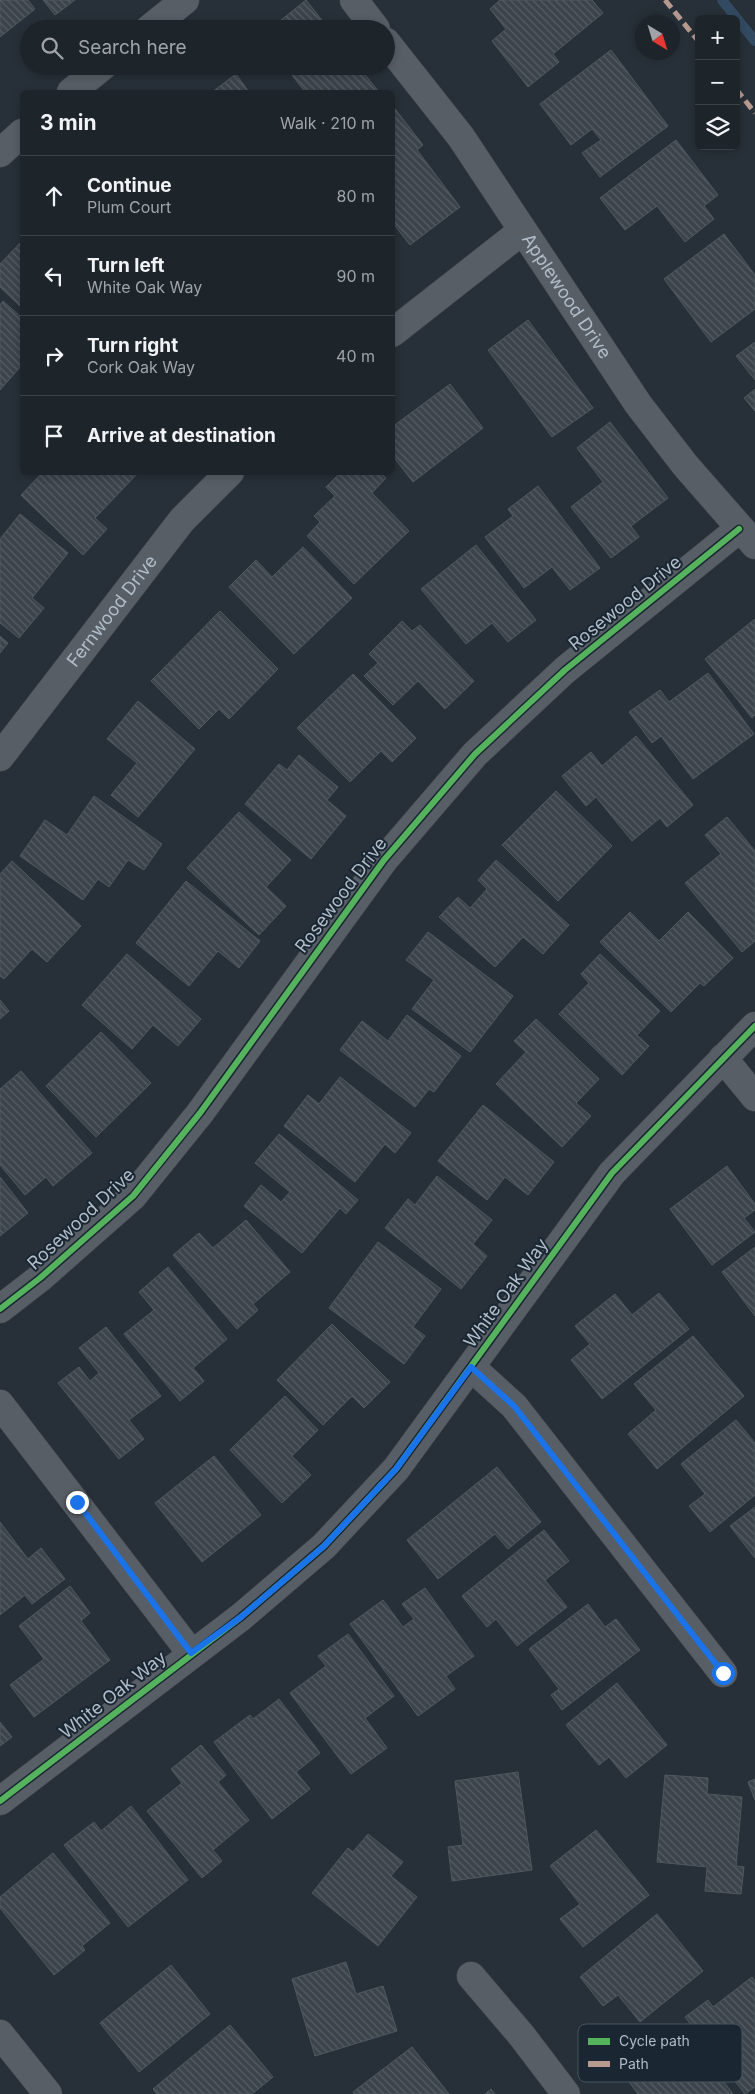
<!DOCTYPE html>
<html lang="en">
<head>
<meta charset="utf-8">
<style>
  body { margin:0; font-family:Inter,sans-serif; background:#252c32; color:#f1f3f6 }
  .controls { position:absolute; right:15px; top:15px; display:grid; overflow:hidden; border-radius:8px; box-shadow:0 2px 8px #0003 }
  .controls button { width:45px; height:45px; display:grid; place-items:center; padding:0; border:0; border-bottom:1px solid #3b4147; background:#1d242a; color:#f1f3f6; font:25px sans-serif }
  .compass { position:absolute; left:635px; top:15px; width:45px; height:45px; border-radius:50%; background:#1d242a; box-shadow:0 2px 8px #0003; rotate:142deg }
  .stop { position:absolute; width:15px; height:15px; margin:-11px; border:4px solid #1a73e8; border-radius:50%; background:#fff }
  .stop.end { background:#1a73e8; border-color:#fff; box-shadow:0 1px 5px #0008 }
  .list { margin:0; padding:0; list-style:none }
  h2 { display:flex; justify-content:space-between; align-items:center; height:65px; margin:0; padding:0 20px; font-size:21px }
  h2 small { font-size:16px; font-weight:400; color:#a0a4a8 }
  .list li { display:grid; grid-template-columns:32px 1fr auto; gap:15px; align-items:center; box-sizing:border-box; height:80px; padding:0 20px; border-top:1px solid #3b4147 }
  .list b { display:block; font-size:19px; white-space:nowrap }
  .list p { margin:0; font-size:16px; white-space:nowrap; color:#a0a4a8 }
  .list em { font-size:16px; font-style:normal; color:#a0a4a8 }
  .icon { flex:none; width:28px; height:28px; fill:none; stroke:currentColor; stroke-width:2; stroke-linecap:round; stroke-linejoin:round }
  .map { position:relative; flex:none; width:755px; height:2094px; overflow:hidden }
  .search { position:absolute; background:#1d242a; box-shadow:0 2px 8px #0003; left:20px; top:20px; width:375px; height:55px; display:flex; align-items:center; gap:12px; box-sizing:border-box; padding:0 18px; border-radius:28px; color:#a0a4a8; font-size:19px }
  .panel { position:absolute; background:#1d242a; box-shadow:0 2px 8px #0003; left:20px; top:90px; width:375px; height:385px; border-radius:8px }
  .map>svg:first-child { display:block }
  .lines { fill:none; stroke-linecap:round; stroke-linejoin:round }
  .stream { stroke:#324b62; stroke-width:10 }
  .building { fill:url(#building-back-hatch); stroke:#4f585f }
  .minor-casing { stroke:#464c52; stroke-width:29 }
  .minor { stroke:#585e65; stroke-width:28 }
  .quiet { stroke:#b69a8f; stroke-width:5; stroke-dasharray:10 5; stroke-linecap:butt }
  .cycleway-casing { stroke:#1a2733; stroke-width:9 }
  .cycleway { stroke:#56b35d; stroke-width:6 }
  .route { stroke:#1a73e8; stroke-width:6 }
  .labels { text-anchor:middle; stroke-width:4; stroke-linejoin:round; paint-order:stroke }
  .street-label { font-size:18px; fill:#b0bdc9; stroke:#1a2733 }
  .key { fill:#1a2733; stroke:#475460; stroke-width:1 }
  .key-label { font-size:14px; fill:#b0bdc9 }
</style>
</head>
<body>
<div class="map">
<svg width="755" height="2094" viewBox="0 0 755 2094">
  <defs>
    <pattern id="building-back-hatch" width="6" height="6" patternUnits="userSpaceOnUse" patternTransform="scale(1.25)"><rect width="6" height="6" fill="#3c444b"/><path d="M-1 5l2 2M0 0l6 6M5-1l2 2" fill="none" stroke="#565d64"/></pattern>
  </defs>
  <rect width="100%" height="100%" fill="#273038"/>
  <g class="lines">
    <path class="stream" d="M722,0l33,41"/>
  </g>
  <path class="building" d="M0,0h28l7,9 -35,28z
    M43,0h32l-20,15z
    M306,0l23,29h-59z
    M500,0h92l11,13 -50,41 6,8 -31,25 -36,-46 14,-12 -16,-20z
    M611,50l57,76 -68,51 -18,-24 19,-13 -9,-11 -21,16 -31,-41z
    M285,66h73l21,26h-74z
    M236,74l13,18h-37z
    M392,105l31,40 -6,5 43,57 -50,38 -18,-23z
    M676,140l42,55 -14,11 10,13 -29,23 -28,-36 -32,24 -25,-32z
    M724,234l31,41v34l-44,33 -47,-63z
    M22,241v63l-2,2 -20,-19v-23z
    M3,301l19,17v47l-22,25v-85z
    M528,320l65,88 -41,29 -64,-87z
    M755,342v38l-19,-24z
    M450,384l33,44 -70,54 -21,-27v-28z
    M755,389v22l-11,-13z
    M610,422l58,76 -37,28 8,11 -28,21 -40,-51 32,-25 -26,-34z
    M43,472h96l-44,46 12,11 -24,26 -62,-60z
    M341,472h39l6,6 -14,15 37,38 -55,53 -47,-48 13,-14 -6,-6 21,-20 -9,-9z
    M538,486l62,82 -30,22 -18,-23 -28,21 -39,-51 28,-21 -5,-7z
    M20,514l48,39 -36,45 12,10 -25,30 -19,-15v-84z
    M476,545l60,75 -28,22 -16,-19 -26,21 -45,-55z
    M303,547l49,51 -58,56 -65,-67 27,-27 16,17z
    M220,611l58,58 -49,50 -10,-10 -20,20 -48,-48z
    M755,619v96l-3,3 -47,-59z
    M402,621l10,10 8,-6 54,56 -29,28 -27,-28 -25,24 -29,-29 14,-13 -9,-9z
    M0,636l8,7 -8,10z
    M708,673l46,61 -61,45 -32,-43 -9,7 -23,-31 31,-22 9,12z
    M353,674l63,64 -24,24 -11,-11 -31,31 -53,-54z
    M138,701l57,48 -57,68 -27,-22 26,-32 -30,-24z
    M636,736l57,69 -26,22 -7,-9 -28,23 -36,-44 -10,9 -24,-30 29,-24 11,14z
    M299,755l39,32 -11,13 19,16 -35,43 -66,-55 34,-40 8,6z
    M556,791l56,55 -54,55 -56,-56z
    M94,796l68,48 -18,26 -16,-10 -19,27 -11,-8 -15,21 -63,-44 25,-36 22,15z
    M239,812l52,48 -25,27 20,19 -27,29 -72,-67z
    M727,817l28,34v90l-13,11 -57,-69 36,-29 -16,-19z
    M496,860l73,65 -26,29 -20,-17 -28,30 -56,-50 19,-20 12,11 17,-19 -9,-9z
    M12,861l69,65 -34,36 -15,-13 -28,30 -4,-3v-102z
    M186,881l74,60 -21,27 -21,-17 -29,35 -53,-43z
    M630,912l29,29 29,-29 45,46 -29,28 -4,-3 -29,29 -71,-70z
    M428,932l85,64 -43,56 -58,-43 22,-29 -28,-20z
    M127,954l74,65 -23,27 -25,-21 -21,24 -50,-44z
    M600,954l60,57 -23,24 12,11 -27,29 -63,-61 30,-31 -8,-9z
    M0,1000l9,11 -9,8z
    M407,1015l54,41 -27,36 -5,-3 -14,18 -75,-57 22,-29 26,20z
    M536,1019l63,60 -23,24 15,13 -29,31 -66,-63 30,-32 -12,-11z
    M101,1032l50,51 -55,54 -50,-51z
    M21,1071l71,82 -39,33 -7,-9 -21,18 -25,-30v-76z
    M340,1077l71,56 -16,20 -10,-9 -30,38 -71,-56 24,-31 11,9z
    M483,1105l71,57 -26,33 -23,-18 -18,23 -49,-39z
    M279,1134l79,66 -12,14 -6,-6 -38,45 -58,-47 17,-21 20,17 9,-10 -35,-29z
    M727,1166l28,38v6l-11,8 11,14 -43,33 -42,-56z
    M437,1176l55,44 -19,24 14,12 -26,33 -76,-61 23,-29 7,6z
    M0,1177l28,36 -28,23z
    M246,1220l44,52 -37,32 5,6 -21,19 -64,-74 26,-22 14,15z
    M378,1242l63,47 -28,38 12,9 -21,28 -75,-56z
    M755,1247v69l-33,-44z
    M168,1267l59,72 -34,29 11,13 -24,20 -56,-67 30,-24 -15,-18z
    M659,1293l30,36 -87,70 -31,-39 19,-16 -15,-18 40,-32 17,21z
    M332,1324l58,58 -26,26 -12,-12 -29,29 -46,-45z
    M106,1327l55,69 -32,24 15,19 -25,20 -61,-76 21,-16 11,14 9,-8 -20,-25z
    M693,1336l51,60 -87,73 -29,-35 28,-24 -22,-26z
    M285,1396l33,34 -26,26 19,19 -29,28 -52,-53z
    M736,1420l19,23v52l-45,37 -21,-26 16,-12 -24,-30z
    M214,1456l47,59 -59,47 -47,-59z
    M497,1467l44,55 -33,27 -13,-15 -57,45 -31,-39z
    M755,1507v51l-25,-32z
    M0,1522l28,37 13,-11 24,31 -33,25 -7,-9 -25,20z
    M544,1530l25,31 -24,19 22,27 -50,39 -21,-27 -9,8 -25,-31z
    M70,1586l20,27 -9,8 29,39 -76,57 -24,-32 34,-26 -25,-33z
    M425,1588l49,68 -28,20 9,13 -37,27 -68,-92 33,-24 20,27 11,-8 -12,-15z
    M588,1604l17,23 11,-8 24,31 -78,60 -11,-15 8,-6 -30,-40z
    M348,1634l46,62 -29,22 22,30 -36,26 -61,-81 36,-27 -8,-10z
    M617,1683l50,62 -41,33 -17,-21 -10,8 -33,-40z
    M279,1699l41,54 -24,19 14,17 -38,30 -58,-77 36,-27 3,4z
    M0,1722l12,15 -12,9z
    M201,1745l25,30 -8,7 31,38 -36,30 9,11 -20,17 -55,-67 35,-28 -11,-14z
    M518,1772l14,98 -80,11 -4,-34 15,-2 -8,-64z
    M665,1775l43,3 -1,16 35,3 -6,69 8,1 -3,27 -36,-3 2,-24 -50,-5z
    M755,1779v21l-7,-18z
    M131,1806l57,74 -60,47 -64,-82 30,-23 7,9z
    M596,1830l53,65 -66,52 -23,-28 20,-15 -30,-38z
    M368,1834l35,28 -12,14 26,21 -39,49 -66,-53 36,-45 5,4z
    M53,1853l57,70 -28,23 3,4 -31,25 -54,-67v-11z
    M657,1914l46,57 -63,51 -22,-27 -15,11 -23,-29z
    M346,1962l10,32 27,-8 14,45 -82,25 -23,-77z
    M171,1965l39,49 -71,58 -39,-49z
    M752,1977l3,4v106l-10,7 -60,-77 23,-17 5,7z
    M230,2025l43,52 -21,17h-95l-4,-5z
    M666,2025l39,52 10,-7 18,24h-95l-23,-31z
    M412,2047l37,47h-95l-1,-2z
    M491,2089l4,5h-10z"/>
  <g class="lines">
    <g class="minor-casing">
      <g id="minor">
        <path d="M354,0l22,29"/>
        <path d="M149,29l36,-29"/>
        <path id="s1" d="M386,42l75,95 177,267 47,61 70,80"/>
        <path d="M71,92l32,-26"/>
        <path d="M0,153l22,-20"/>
        <path d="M392,333l130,-102"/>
        <path id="s2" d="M0,757l182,-237 48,-48"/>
        <path d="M723,1058l32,39"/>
        <path d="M0,1309l40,-31 93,-82 67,-83 184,-253 91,-106 90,-84 174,-141"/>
        <path d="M471,1367l43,39 209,267"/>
        <path d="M0,1404l191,249"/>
        <path d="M0,1801l241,-184 83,-71 72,-77 216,-296 143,-147"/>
        <path d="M471,1976l51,60 44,58"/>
        <path d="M0,2034l48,60"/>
      </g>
    </g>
    <use href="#minor" class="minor"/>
    <path class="quiet" d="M665,0l34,42
      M736,89l19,24"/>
    <g class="cycleway-casing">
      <path id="cycleway" d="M0,1309l40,-31 93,-82 67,-83 184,-253 91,-106 90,-84 174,-141
        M0,1801l241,-184 83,-71 72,-77 216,-296 143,-147"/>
    </g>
    <use href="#cycleway" class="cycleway"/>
  </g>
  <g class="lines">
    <path class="route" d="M77,1502l114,151 50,-36 83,-71 72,-77 75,-102 43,39 209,267"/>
  </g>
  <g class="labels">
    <g class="street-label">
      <text dy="6" stroke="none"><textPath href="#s1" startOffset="312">Applewood Drive</textPath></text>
      <text transform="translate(625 603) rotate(-39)" y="6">Rosewood Drive</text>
      <text dy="6" stroke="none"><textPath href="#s2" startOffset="184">Fernwood Drive</textPath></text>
      <text transform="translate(341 895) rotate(-53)" y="6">Rosewood Drive</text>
      <text transform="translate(81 1219) rotate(-43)" y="6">Rosewood Drive</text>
      <text transform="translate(506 1293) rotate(-54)" y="6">White Oak Way</text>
      <text transform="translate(113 1695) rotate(-38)" y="6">White Oak Way</text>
    </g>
  </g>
  <rect x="578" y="2024" width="164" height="58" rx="8" class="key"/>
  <rect x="588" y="2038" width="22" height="7" fill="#56b35d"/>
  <rect x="588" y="2061" width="22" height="6" fill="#b69a8f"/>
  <g class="key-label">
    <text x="619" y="2046">Cycle path</text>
    <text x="619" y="2069">Path</text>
  </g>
</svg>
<div class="controls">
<button>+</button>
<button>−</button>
<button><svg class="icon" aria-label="layers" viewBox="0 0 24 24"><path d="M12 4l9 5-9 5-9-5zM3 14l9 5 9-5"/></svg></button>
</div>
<svg class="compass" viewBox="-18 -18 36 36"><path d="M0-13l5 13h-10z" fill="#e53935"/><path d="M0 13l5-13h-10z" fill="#a0a4a8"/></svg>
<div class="stop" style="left:723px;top:1673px"></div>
<div class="stop end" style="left:77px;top:1502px"></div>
<div class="search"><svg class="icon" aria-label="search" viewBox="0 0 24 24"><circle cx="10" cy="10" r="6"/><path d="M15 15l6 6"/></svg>Search here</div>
<section class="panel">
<h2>3 min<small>Walk · 210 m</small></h2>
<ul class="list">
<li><svg class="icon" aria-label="ahead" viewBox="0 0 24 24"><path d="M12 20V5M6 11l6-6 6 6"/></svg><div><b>Continue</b><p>Plum Court</p></div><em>80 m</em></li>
<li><svg class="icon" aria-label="left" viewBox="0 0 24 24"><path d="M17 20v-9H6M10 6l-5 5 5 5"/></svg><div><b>Turn left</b><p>White Oak Way</p></div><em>90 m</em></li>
<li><svg class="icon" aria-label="right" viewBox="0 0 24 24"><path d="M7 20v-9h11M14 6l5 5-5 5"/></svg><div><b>Turn right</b><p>Cork Oak Way</p></div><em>40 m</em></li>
<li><svg class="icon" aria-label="arrive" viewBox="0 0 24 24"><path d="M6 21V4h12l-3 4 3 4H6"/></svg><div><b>Arrive at destination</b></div></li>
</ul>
</section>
</div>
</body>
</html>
